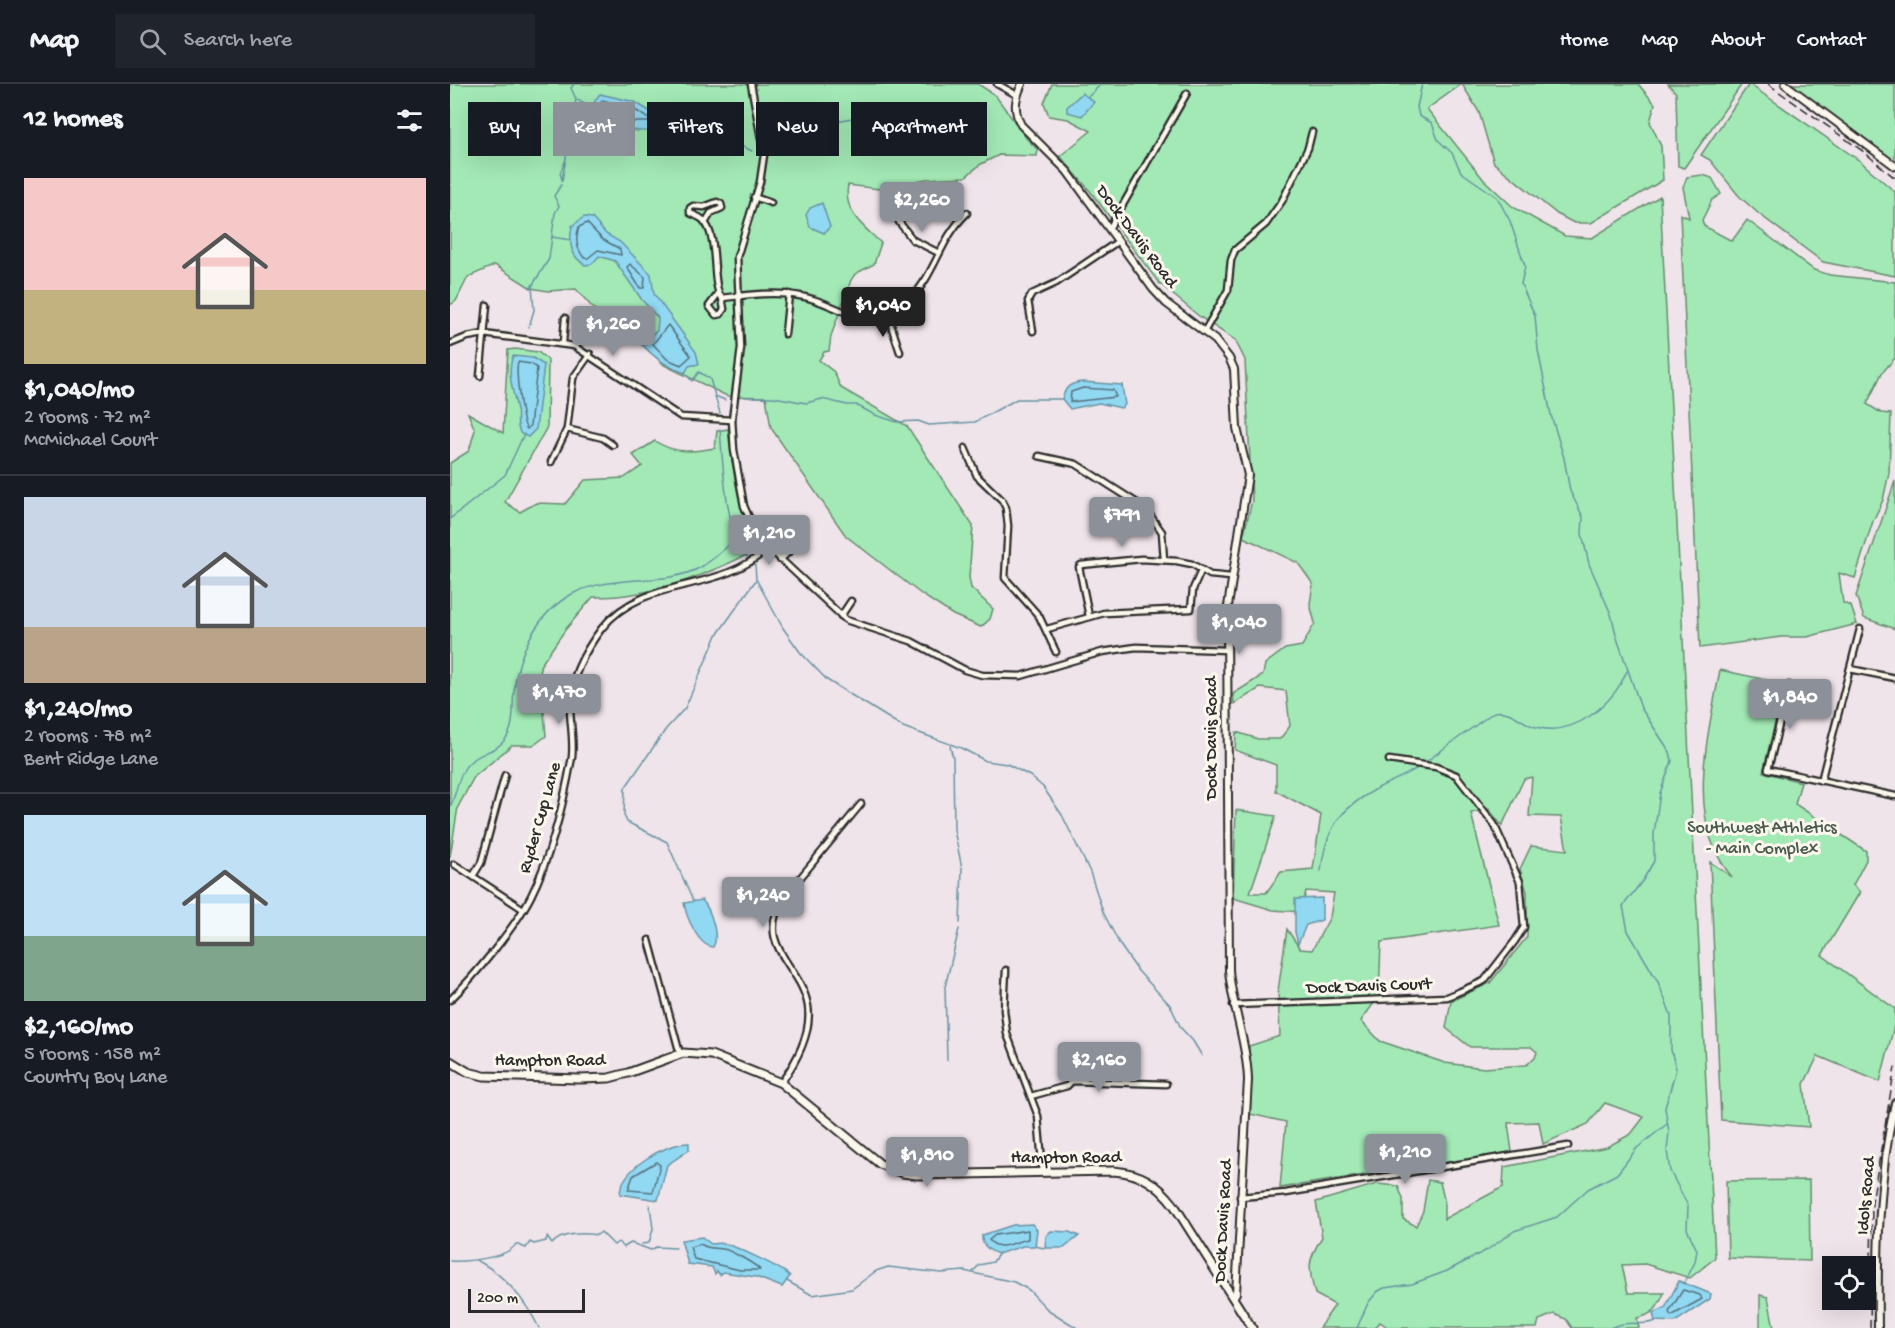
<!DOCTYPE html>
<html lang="en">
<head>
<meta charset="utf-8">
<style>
	body { margin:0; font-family:"Gochi Hand",sans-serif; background:#20242c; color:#f1f3f6; height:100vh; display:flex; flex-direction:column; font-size:22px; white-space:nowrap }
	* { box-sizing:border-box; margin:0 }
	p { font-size:20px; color:#9ea1a6 }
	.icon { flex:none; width:33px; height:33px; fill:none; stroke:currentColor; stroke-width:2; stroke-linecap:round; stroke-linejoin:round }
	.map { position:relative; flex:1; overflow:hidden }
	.drawer { display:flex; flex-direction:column; background:#171b24; width:450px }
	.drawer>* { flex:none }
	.guide { position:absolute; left:18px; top:18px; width:570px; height:54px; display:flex; gap:12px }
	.buttons { position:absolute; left:1372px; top:1172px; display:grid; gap:12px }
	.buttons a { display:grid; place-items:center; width:54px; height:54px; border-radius:0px; background:#171b24; box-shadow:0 6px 24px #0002; font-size:30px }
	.scale { position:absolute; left:18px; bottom:15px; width:117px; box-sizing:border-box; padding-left:6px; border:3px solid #2b2b2b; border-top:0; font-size:16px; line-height:21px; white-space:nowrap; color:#2b2b2b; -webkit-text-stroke:4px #fbf7ec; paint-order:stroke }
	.price { position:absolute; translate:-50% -51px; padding:0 14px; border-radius:6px; background:#8c9099; color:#fff; font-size:20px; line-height:39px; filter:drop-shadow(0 2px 3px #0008) }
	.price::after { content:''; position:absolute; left:50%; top:36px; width:18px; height:14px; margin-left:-9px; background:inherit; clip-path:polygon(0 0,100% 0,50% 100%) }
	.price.on { background:#222; color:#fff }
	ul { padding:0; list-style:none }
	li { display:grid; align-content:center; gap:12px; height:318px; padding:0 24px }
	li+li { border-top:2px solid #363941 }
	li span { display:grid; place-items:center; height:186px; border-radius:0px; color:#555 }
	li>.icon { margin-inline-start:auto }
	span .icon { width:108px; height:108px; fill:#fffc; stroke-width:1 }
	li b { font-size:26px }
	h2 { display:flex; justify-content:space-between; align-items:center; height:72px; padding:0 24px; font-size:26px }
	.pill { padding:0 21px; border-radius:0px; background:#171b24; box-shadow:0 6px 24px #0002; font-size:21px; line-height:54px }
	.pill.on { background:#8c9099; color:#fff }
	header { display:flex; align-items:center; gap:36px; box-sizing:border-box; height:84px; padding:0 30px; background:#171b24; border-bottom:2px solid #363941 }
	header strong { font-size:28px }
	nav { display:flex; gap:33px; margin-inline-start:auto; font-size:21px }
	.search { width:420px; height:54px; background:#20242c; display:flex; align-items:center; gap:15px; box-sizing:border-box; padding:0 21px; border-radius:0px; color:#9ea1a6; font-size:22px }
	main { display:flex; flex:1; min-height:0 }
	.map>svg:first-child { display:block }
	.green { fill:#a3e9b6; stroke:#678a70; stroke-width:1.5; fill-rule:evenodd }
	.water { fill:#91d8f3; stroke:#6893a3; stroke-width:1.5 }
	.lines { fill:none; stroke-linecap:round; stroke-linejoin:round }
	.shore { stroke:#54707b; stroke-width:1.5 }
	.stream { stroke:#6893a3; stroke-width:1.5 }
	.minor-casing { stroke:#2b2b2b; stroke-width:9 }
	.tertiary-casing { stroke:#2b2b2b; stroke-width:10 }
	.secondary-casing { stroke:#2b2b2b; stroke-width:11 }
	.minor { stroke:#fbf7ec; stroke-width:4.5 }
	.tertiary { stroke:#fbf7ec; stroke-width:6 }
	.secondary { stroke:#fbf7ec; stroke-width:7 }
	.rail { stroke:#2b2b2b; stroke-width:1.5; stroke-dasharray:9 4.5; stroke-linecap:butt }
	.labels { text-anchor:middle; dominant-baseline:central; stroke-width:6; stroke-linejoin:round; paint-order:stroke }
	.street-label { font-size:18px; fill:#2b2b2b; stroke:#fbf7ec }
	.park-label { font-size:18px; fill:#495a4e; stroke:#fbf7ec }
</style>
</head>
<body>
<header>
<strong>Map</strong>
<div class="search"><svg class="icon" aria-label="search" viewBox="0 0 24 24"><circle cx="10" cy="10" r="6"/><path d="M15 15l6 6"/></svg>Search here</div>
<nav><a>Home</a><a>Map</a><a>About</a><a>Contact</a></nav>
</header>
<main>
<section class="drawer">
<h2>12 homes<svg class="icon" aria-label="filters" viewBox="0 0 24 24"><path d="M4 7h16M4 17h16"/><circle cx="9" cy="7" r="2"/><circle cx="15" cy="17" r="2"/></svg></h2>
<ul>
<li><span style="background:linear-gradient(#f6c9c9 60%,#c2b280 0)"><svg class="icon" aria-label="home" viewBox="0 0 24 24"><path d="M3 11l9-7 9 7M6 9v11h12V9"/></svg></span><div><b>$1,040/mo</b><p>2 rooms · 72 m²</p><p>McMichael Court</p></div></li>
<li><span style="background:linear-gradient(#c9d6e8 70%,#b9a48a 0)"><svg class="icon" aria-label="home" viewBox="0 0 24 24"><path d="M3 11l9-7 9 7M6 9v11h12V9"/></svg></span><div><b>$1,240/mo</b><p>2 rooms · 78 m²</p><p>Bent Ridge Lane</p></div></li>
<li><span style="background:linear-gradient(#bfe0f5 65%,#7fa58c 0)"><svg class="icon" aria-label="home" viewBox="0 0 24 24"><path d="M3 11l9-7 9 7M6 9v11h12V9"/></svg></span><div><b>$2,160/mo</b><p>5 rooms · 158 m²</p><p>Country Boy Lane</p></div></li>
</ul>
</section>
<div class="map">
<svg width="1445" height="1244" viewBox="0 0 1445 1244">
	<rect width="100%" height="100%" fill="#efe4ea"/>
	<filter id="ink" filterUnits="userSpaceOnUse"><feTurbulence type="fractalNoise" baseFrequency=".0167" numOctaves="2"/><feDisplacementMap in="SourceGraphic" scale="12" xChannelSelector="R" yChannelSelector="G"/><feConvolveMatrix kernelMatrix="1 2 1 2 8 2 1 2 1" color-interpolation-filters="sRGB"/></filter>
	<g filter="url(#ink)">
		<g class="green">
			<path d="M0 0H528L545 11 577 55 588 66 587 72 549 71 531 80 515 93 476 95 429 105 398 101C393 128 413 142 431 159L424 180 405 190 401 196 381 252 379 267 374 268 369 276 384 288 391 304 457 342 523 442 519 493 521 504 543 525 540 535 531 543 503 531 471 510 396 452 321 344 316 313 277 312 214 281 198 265 166 243 142 223 126 205 98 207 81 204 45 181 18 193 6 217 0 221Z"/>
			<path d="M602 0H1188L1205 20 1200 38 1211 62 1213 96 1141 139H1124L1107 130 1044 79 1029 28 1012 0 977 25 1034 96 1063 123 1115 152 1142 154 1210 112 1265 1174 1240 1194 1195 1180 1172 1181 1178 1209H1214C1208 1224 1203 1231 1187 1234L1189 1244H1122L1116 1235 1104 1230 1089 1236 1087 1244H939L930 1238 925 1244H869L885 1221 865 1210C858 1183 857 1177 872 1153L866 1118 927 1100 948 1102 953 1115V1135L966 1142 973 1127 978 1096 990 1098 994 1115V1135L1053 1103 1054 1083 1157 1063 1181 1050 1194 1033 1155 1019 1138 1040 1093 1060 1089 1038 1058 1039 1062 1068 830 1104 836 1038 800 1030 799 962 830 952 828 907 837 845 850 865 862 866 880 833 884 809 856 807 851 828 823 826 783 814 786 726 826 732 800 809H816L831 788 863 785 871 731 826 707V681L785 666 786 648 808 655H830L840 642 836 607 810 604 784 620 783 610 813 591 815 580 835 565 852 562 865 539 860 520 863 500 848 479 793 453 802 417 795 276 785 256 750 233 709 199 640 107 610 72 641 47 618 35 599 32 594 19ZM1082 693 1079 732 1111 733 1117 766 1081 762 1070 785 1077 808V853L1040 899 1001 917 996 944 1020 963H1081L1087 968 1085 974 1076 981 1034 984 995 979 930 957 911 937 929 912 931 858 1049 841 1021 729 1039 725 1052 742 1074 695Z"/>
			<path d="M1218 0H1292L1234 84 1228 82 1226 9Z"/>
			<path d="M1299 0 1410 77 1445 108V192L1373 178 1309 130 1289 112 1260 76 1251 71Z"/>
			<path d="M1338 0H1445V79Z"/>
			<path d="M1253 91 1262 94 1271 110 1262 116 1252 136 1254 142 1282 157 1297 136 1364 186 1380 191 1445 198V274L1432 289 1417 320 1431 329 1441 330 1439 389 1433 416 1423 437 1405 494 1389 489 1393 519 1401 522 1407 540 1357 553H1331L1250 564 1230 130 1239 134 1233 103 1237 93Z"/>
			<path d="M65 265 88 268 98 276 97 343 55 418 70 428 86 419 115 420 135 396 174 394 192 382 183 371 205 357C224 370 244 368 265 364L267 347 278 345C283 387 288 428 307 466 256 491 201 514 143 513L115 546 90 582 96 652 84 661H62L24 693 8 723 0 773V379L19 367 25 346 18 329 53 349 58 266Z"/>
			<path d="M1445 397V545L1414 534 1406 512Z"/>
			<path d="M1270 586 1322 597 1321 606 1332 609 1313 688 1351 698 1345 720 1416 767V776L1403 801 1410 808 1372 871 1445 925V938L1430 998 1368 972 1354 1000 1359 1043 1271 1036 1260 778 1282 793C1234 737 1258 652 1270 586Z"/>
			<path d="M1359 1096 1360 1177 1278 1174 1276 1097Z"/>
			<path d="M1310 1211 1318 1213 1324 1244H1310Z"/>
		</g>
		<g class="water">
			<path d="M632 9 644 18 632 32 617 28V23Z"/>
			<path d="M150 10 185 18 204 30 238 42C229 42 222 45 217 46 197 50 118 46 150 10Z"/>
			<path d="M442 28C459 33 512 45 519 60L516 63C490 64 459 73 437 54L438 39Z"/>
			<path d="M372 119 380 143 374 149 360 143 356 131 360 124Z"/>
			<path d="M134 133 142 134 156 150 170 158 201 190 204 210 246 268 249 280 239 282 235 289C217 283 202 272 190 258L207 247 208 234 192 216 165 177 149 172 142 180 135 181C120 172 119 159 122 142Z"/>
			<path d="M63 272 83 274 94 281 86 345 78 353 71 350C65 341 69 335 67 326 64 309 56 290 63 272Z"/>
			<path d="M633 298 672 301 675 321 671 324 649 319 620 325 612 315C615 303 620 299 633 298Z"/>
			<path d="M872 814V836L856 841 848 860 845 848V815Z"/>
			<path d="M252 816C260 824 270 853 263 863 248 862 236 832 234 819Z"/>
			<path d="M239 1059V1066L217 1081 208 1116 170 1110C171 1084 216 1059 239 1059Z"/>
			<path d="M582 1140 587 1146 585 1162H573L548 1170C540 1167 531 1161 532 1151L563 1141Z"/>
			<path d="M601 1147 619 1148 629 1152 614 1164H595L596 1152Z"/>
			<path d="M252 1153 261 1160C266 1160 271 1158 275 1160 285 1162 334 1185 340 1192L332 1203 306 1193 273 1188 270 1191 267 1187 265 1190 262 1183 238 1180 231 1156Z"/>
			<path d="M1229 1197 1261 1210 1260 1215 1225 1238 1205 1237 1203 1229 1215 1224Z"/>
		</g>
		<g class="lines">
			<g class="shore">
				<path d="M152 16 182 24 199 35 200 38H170L154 34 149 26Z"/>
				<path d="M448 36 495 51 497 55C479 63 459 61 443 51L444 38Z"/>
				<path d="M137 139 152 155 170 165 171 171 148 166 138 174H134C126 163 125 156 129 143Z"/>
				<path d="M180 180 195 193 194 204H190L177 183Z"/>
				<path d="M218 241 241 272 231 281 217 275 203 260Z"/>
				<path d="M68 278 81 280 87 284 80 342 77 345C72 341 65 288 68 278Z"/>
				<path d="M633 304 663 306 666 313 620 318 621 308Z"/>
				<path d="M206 1078 210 1081 203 1108 178 1106 183 1092Z"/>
				<path d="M578 1146V1155C564 1157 550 1169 539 1156L545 1151Z"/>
				<path d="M250 1160C259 1165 263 1164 273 1165 280 1166 307 1181 310 1186H290L244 1175 240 1163Z"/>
				<path d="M1233 1206 1250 1211 1252 1215 1221 1232 1219 1228Z"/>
			</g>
			<g class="stream">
				<path d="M124 0 121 4 126 15 143 25"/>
				<path d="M972 0 967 23 969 32 982 39 988 56 1002 69 1011 88 1047 113 1060 137 1075 182 1071 200 1085 232 1088 266 1101 331 1114 374 1120 407 1133 433 1132 450 1139 480 1161 530 1167 554 1191 624 1220 668 1222 677 1210 709 1204 750V777L1193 796 1173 822 1178 847 1208 898 1221 931V966L1226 985 1215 1024 1219 1048 1217 1067 1220 1087 1238 1122 1237 1145 1247 1166 1245 1178 1234 1200"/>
				<path d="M638 13 651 0"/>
				<path d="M230 42 253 43 302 67"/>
				<path d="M519 60H530"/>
				<path d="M320 68C341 68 371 41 396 35 411 32 423 38 437 39"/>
				<path d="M112 95 110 89 115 78"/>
				<path d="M112 97 126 15"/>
				<path d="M102 153 121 156"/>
				<path d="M79 243 84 226 82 202 99 175 105 129 109 122 104 112 111 101"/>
				<path d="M234 288 242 297 249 288 260 295 270 329"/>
				<path d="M265 312 275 316"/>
				<path d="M295 313H324L356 319 372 315 397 321H406L425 331 447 338 468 337 479 341 525 338 567 315H611"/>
				<path d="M270 345C273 380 275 449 298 474"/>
				<path d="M0 435 55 391 74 350"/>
				<path d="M305 481 306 495 333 544 350 568 377 596 453 643 511 664 536 677 557 680 580 692 593 703 612 731 640 788 653 828 670 861 688 887 720 921 731 944 743 957 752 972"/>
				<path d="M500 662 503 674 504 746 512 784 510 839"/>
				<path d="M974 679 1044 628C1063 625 1070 639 1086 643 1124 654 1163 620 1177 587"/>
				<path d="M0 723C7 710 8 688 20 678 34 666 50 668 59 649 65 637 62 621 64 608 67 570 87 529 122 510 161 489 216 503 251 483 264 475 275 465 286 454"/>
				<path d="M871 787C876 743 890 725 928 704 942 696 957 692 970 682"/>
				<path d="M243 817 217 758 177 738 174 731 175 704 216 645 235 624 267 551 306 496"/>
				<path d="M497 976 495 903 509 845"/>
				<path d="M192 1160 199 1159 203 1145 200 1121"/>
				<path d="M585 1162 594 1164"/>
				<path d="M26 1176C53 1189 76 1217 89 1244"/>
				<path d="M0 1177C16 1178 58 1174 66 1160L76 1164 80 1158 84 1160 96 1157 97 1153 102 1160C112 1148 134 1149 147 1151L151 1148 164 1161 168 1158 174 1163 181 1159 201 1166 206 1163 226 1164"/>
				<path d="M523 1188 529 1181 543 1178 549 1169"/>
				<path d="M337 1197 362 1211 402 1205 426 1187 438 1183 491 1189 514 1187 564 1198 579 1206 597 1225 627 1244"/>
				<path d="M907 1244 918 1219 927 1208 934 1204 962 1200 997 1187 1037 1166 1064 1147 1107 1133 1138 1105 1167 1090 1187 1064 1217 1040"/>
				<path d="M1160 1244C1179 1235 1193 1243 1206 1237"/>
			</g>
			<defs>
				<g id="minor">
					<path d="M301 0 314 71 310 98 287 173 291 264 282 336 284 366 294 422 308 454 396 536 461 557 515 586 532 591 571 592 652 568 686 563 777 566"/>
					<path d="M547 0 567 11"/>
					<path d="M304 113 321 119"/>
					<path d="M449 138 463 156 489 169"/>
					<path d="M255 139 261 129 272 124 271 120 267 118 254 123 243 122 240 124V129C244 131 250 133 253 136 270 153 260 201 272 214 296 211 326 207 350 212 389 218 422 257 460 216 486 189 489 156 517 129"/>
					<path d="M659 145 737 9"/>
					<path d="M268 210 259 222 266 231 271 230 274 225 272 214"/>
					<path d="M438 232 450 268"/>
					<path d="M583 247 578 217 582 210 606 199 667 158"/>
					<path d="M754 248 778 206 781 176 785 166 816 140 832 117 858 64 862 48"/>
					<path d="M335 250 339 210"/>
					<path d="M113 259 115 234"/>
					<path d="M0 260 17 253 34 250 124 262 231 333 282 336"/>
					<path d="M30 292 37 221"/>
					<path d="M117 345 153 354 163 361"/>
					<path d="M515 364 527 392 552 416 556 424 558 442 555 494 589 532 606 568"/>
					<path d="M589 372 626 380 695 424 712 448 714 476"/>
					<path d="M101 378 117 345 123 294 140 270"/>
					<path d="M330 476 344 463"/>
					<path d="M391 532 401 517"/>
					<path d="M639 532 629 483 631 481 691 475 727 477 742 480 760 491 781 493"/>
					<path d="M597 545 654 529 741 525 743 505 751 487"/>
					<path d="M1400 585 1445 594"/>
					<path d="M1339 601 1318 685 1445 712"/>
					<path d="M1371 697 1410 545"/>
					<path d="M4 780 73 825"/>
					<path d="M23 792 31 779 55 691"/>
					<path d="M199 856 230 970"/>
					<path d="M556 886 554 926 557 950 588 1032 593 1089"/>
					<path d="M0 916C24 893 66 842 81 812 101 772 114 717 122 673 124 656 120 639 120 623 119 595 136 565 152 544 196 490 266 512 317 465"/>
					<path d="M783 921 997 913 1034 897 1065 857 1074 843 1070 798 1044 740 1006 691 986 683 939 676"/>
					<path d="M331 999C346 978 362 948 358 922 351 881 305 863 332 816L411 720"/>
					<path d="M581 1012 617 1002 622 997 716 1000"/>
					<path d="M790 1113 836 1109 1118 1062"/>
				</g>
				<g id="tertiary">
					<path d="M572 0C565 15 563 26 571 41L617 87 703 205 716 219 765 256 779 274 784 285 787 344 798 391 777 529 779 886C782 924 797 958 798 996L786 1209 783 1214"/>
					<path d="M1335 0 1445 82"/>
					<path d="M1428 1244C1427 1169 1428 1093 1445 1019"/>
				</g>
				<path id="secondary" d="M0 977 18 988 34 992 129 995 159 994 178 989 233 969 261 971 331 999 430 1080 452 1089 467 1091 663 1087C691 1089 707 1099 724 1121L802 1244"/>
			</defs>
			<use href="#minor" class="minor-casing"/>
			<use href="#tertiary" class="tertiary-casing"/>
			<use href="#secondary" class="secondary-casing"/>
			<use href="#minor" class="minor"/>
			<use href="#tertiary" class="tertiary"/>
			<use href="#secondary" class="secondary"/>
			<g class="rail">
				<path d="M1318 0 1414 68 1445 94"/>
				<path d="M1420 1244 1422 1118 1445 983"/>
			</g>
		</g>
	</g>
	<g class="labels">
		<g class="street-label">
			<text transform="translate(686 153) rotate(53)">Dock Davis Road</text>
			<text transform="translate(762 654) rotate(-90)">Dock Davis Road</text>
			<text transform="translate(91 734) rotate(-74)">Ryder Cup Lane</text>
			<text transform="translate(919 903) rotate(-2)">Dock Davis Court</text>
			<text x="100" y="977">Hampton Road</text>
			<text x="616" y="1074">Hampton Road</text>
			<text transform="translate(1417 1112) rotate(-85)">Idols Road</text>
			<text transform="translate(774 1137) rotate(-87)">Dock Davis Road</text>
		</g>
		<g class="park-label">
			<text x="1312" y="744">Southwest Athletics<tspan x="1312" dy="21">- Main Complex</tspan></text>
		</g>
	</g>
</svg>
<div class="buttons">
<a><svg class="icon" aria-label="locate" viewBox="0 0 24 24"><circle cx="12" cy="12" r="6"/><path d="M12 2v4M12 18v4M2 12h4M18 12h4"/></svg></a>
</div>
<div class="scale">200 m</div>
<b class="price" style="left:472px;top:149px">$2,260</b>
<b class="price on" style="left:433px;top:254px">$1,040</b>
<b class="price" style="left:163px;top:273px">$1,260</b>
<b class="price" style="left:672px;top:464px">$791</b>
<b class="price" style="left:319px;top:482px">$1,210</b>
<b class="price" style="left:789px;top:571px">$1,040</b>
<b class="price" style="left:109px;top:641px">$1,470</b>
<b class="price" style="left:1340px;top:646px">$1,840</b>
<b class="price" style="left:313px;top:844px">$1,240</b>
<b class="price" style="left:649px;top:1009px">$2,160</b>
<b class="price" style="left:955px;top:1101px">$1,210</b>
<b class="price" style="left:477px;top:1104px">$1,810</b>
<div class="guide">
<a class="pill">Buy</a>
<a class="pill on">Rent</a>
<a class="pill">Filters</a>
<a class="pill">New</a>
<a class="pill">Apartment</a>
</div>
</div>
</main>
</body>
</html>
